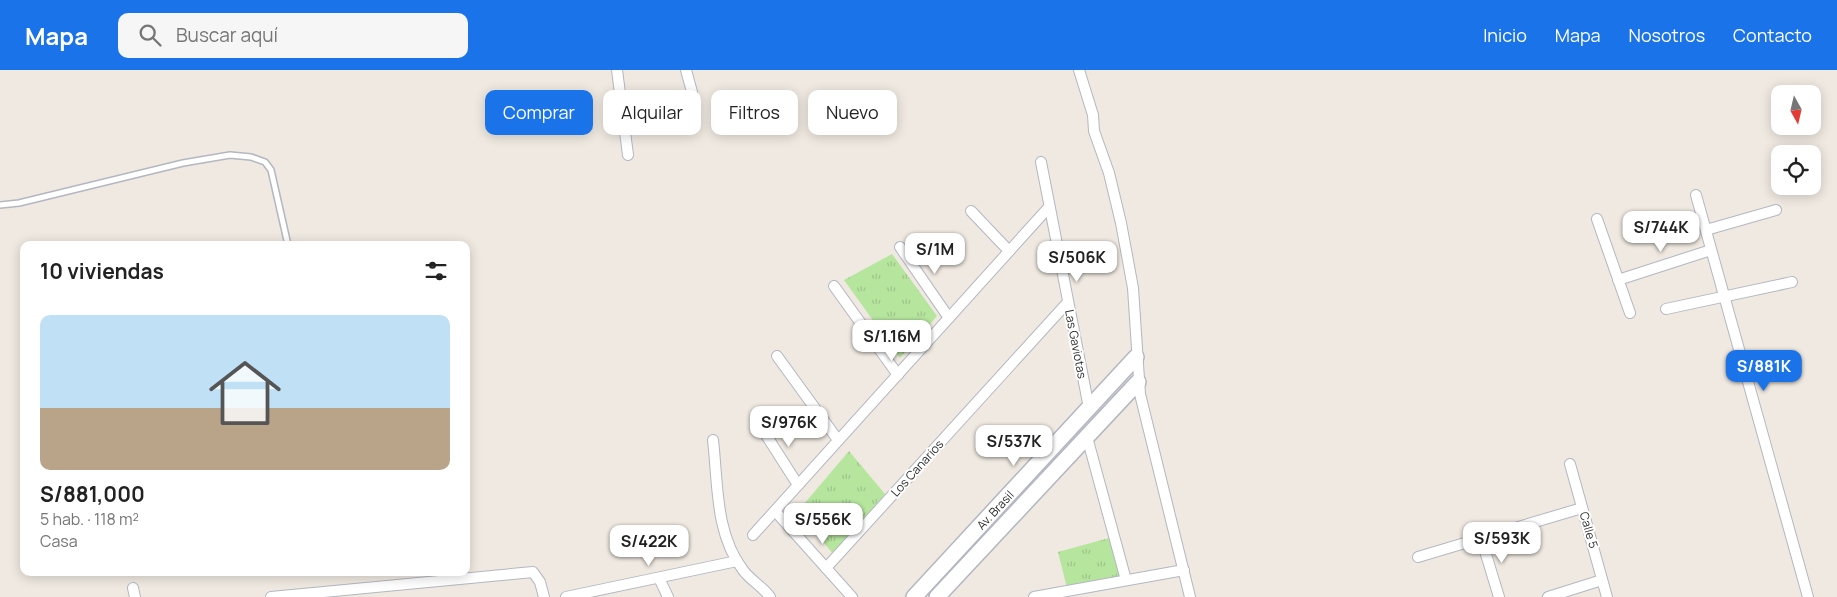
<!DOCTYPE html>
<html lang="es">
<head>
<meta charset="utf-8">
<style>
	body { margin:0; font-family:Manrope,sans-serif; background:#f6f6f6; color:#222; height:100vh; display:flex; flex-direction:column; font-size:19px; white-space:nowrap }
	* { box-sizing:border-box; margin:0 }
	p { font-size:16px; color:#767676 }
	.icon { flex:none; width:28px; height:28px; fill:none; stroke:currentColor; stroke-width:2; stroke-linecap:round; stroke-linejoin:round }
	.map { position:relative; flex:1; overflow:hidden }
	.details { position:absolute; left:20px; top:171px; width:450px; height:335px; display:flex; flex-direction:column; background:#fff; border-radius:10px; box-shadow:0 2px 12px #0003 }
	.details>* { flex:none }
	.hud { position:absolute; left:485px; top:20px; width:475px; height:45px; display:flex; gap:10px }
	.needle { width:32px; rotate:172deg }
	.controls { position:absolute; left:1771px; top:15px; display:grid; gap:10px }
	.controls a { display:grid; place-items:center; width:50px; height:50px; border-radius:10px; background:#fff; box-shadow:0 2px 12px #0003; font-size:25px }
	.price { position:absolute; translate:-50% -42px; padding:0 11px; border-radius:10px; background:#fff; color:#222; font-size:16px; line-height:32px; filter:drop-shadow(0 1px 2px #0008) }
	.price::after { content:''; position:absolute; left:50%; top:30px; width:15px; height:11px; margin-left:-8px; background:inherit; clip-path:polygon(0 0,100% 0,50% 100%) }
	.price.active { background:#1a73e8; color:#fff }
	ul { padding:0; list-style:none }
	li { display:grid; align-content:center; gap:10px; height:265px; padding:0 20px }
	li span { display:grid; place-items:center; height:155px; border-radius:10px; color:#555 }
	li>.icon { margin-inline-start:auto }
	span .icon { width:90px; height:90px; fill:#fffc; stroke-width:1 }
	li b { font-size:21px }
	h2 { display:flex; justify-content:space-between; align-items:center; height:60px; padding:0 20px; font-size:21px }
	.pill { padding:0 18px; border-radius:10px; background:#fff; box-shadow:0 2px 12px #0003; font-size:18px; line-height:45px }
	.pill.active { background:#1a73e8; color:#fff }
	header { display:flex; align-items:center; gap:30px; box-sizing:border-box; height:70px; padding:0 25px; background:#1a73e8; color:#fff }
	header strong { font-size:24px }
	nav { display:flex; gap:28px; margin-inline-start:auto; font-size:18px }
	.search { width:350px; height:45px; background:#f6f6f6; display:flex; align-items:center; gap:12px; box-sizing:border-box; padding:0 18px; border-radius:10px; color:#767676; font-size:19px }
	.map>svg:first-child { display:block }
	.park { fill:url(#park-tufts) }
	.lines { fill:none; stroke-linecap:round; stroke-linejoin:round }
	.lane-casing { stroke:#b4b7c1; stroke-width:8 }
	.street-casing { stroke:#b4b7c1; stroke-width:12 }
	.secondary-casing { stroke:#b4b7c1; stroke-width:18 }
	.lane { stroke:#fff; stroke-width:5 }
	.street { stroke:#fff; stroke-width:10 }
	.secondary { stroke:#fff; stroke-width:15 }
	.labels { text-anchor:middle; dominant-baseline:central; stroke-width:4; stroke-linejoin:round; paint-order:stroke }
	.street-label { font-size:12px; fill:#2e2e2e; stroke:#fff }
</style>
</head>
<body>
<header>
<strong>Mapa</strong>
<div class="search"><svg class="icon" aria-label="search" viewBox="0 0 24 24"><circle cx="10" cy="10" r="6"/><path d="M15 15l6 6"/></svg>Buscar aquí</div>
<nav><a>Inicio</a><a>Mapa</a><a>Nosotros</a><a>Contacto</a></nav>
</header>
<div class="map">
<svg width="1837" height="527" viewBox="0 0 1837 527">
	<defs>
		<pattern id="park-tufts" width="24" height="20" patternUnits="userSpaceOnUse" patternTransform="scale(1.25)"><rect width="24" height="20" fill="#b6e59e"/><path d="M3 7l-1-3M5 7V3M7 7l1-3M15 17l-1-3M17 17v-4M19 17l1-3" fill="none" stroke="#9dc588"/></pattern>
	</defs>
	<rect width="100%" height="100%" fill="#efe9e1"/>
	<g class="park">
		<path d="M892 184 937 246 900 288 844 210Z"/>
		<path d="M849 381 885 424 833 484 798 441Z"/>
		<path d="M1109 468 1122 507 1067 518 1058 482Z"/>
	</g>
	<g class="lines">
		<defs>
			<path id="lane" d="M0 135 19 133 183 93 230 85 251 87 265 92 271 100 288 175"/>
			<g id="street">
				<path d="M617 0 628 85"/>
				<path d="M686 0 692 22"/>
				<path d="M1079 0 1093 45 1094 61 1109 103 1121 153 1133 218 1140 324 1190 527"/>
				<path d="M1041 92 1089 338"/>
				<path d="M1696 125 1808 527"/>
				<path d="M971 141 1009 181"/>
				<path d="M1597 149 1630 243"/>
				<path d="M1706 160 1776 140"/>
				<path d="M900 177 949 248"/>
				<path d="M1618 210 1711 180"/>
				<path d="M834 216 898 305"/>
				<path d="M1666 239 1792 212"/>
				<path d="M777 286 838 370"/>
				<path d="M759 354 798 415"/>
				<path d="M1087 367 1126 510"/>
				<path d="M713 370C718 413 715 464 743 500 750 510 762 516 770 527"/>
				<path d="M1570 394 1607 527"/>
				<path d="M775 441 852 527"/>
				<path d="M753 465 1049 137"/>
				<path d="M1481 468 1499 527"/>
				<path d="M1418 487 1582 438"/>
				<path d="M826 498 1068 232"/>
				<path d="M659 508 668 527"/>
				<path d="M133 518 135 527"/>
				<path d="M271 527 533 502 540 512 544 527"/>
				<path d="M566 527 737 491"/>
				<path d="M1034 527 1184 500"/>
				<path d="M1548 527 1602 510"/>
			</g>
			<g id="secondary">
				<path id="s1" d="M914 527 1136 287"/>
				<path d="M937 527 1138 312"/>
			</g>
		</defs>
		<use href="#lane" class="lane-casing"/>
		<use href="#street" class="street-casing"/>
		<use href="#secondary" class="secondary-casing"/>
		<use href="#lane" class="lane"/>
		<use href="#street" class="street"/>
		<use href="#secondary" class="secondary"/>
	</g>
	<g class="labels">
		<g class="street-label">
			<text transform="translate(1076 274) rotate(79)">Las Gaviotas</text>
			<text transform="translate(917 398) rotate(-48)">Los Canarios</text>
			<text stroke="none"><textPath href="#s1" startOffset="119">Av. Brasil</textPath></text>
			<text transform="translate(1589 460) rotate(74)">Calle 5</text>
		</g>
	</g>
</svg>
<div class="controls">
<a><svg class="needle" viewBox="-14 -14 28 28"><path d="M0-13l5 13h-10z" fill="#e53935"/><path d="M0 13l5-13h-10z" fill="#767676"/></svg></a>
<a><svg class="icon" aria-label="locate" viewBox="0 0 24 24"><circle cx="12" cy="12" r="6"/><path d="M12 2v4M12 18v4M2 12h4M18 12h4"/></svg></a>
</div>
<b class="price" style="left:1661px;top:183px">S/744K</b>
<b class="price" style="left:935px;top:205px">S/1M</b>
<b class="price" style="left:1077px;top:213px">S/506K</b>
<b class="price" style="left:892px;top:292px">S/1.16M</b>
<b class="price active" style="left:1764px;top:322px">S/881K</b>
<b class="price" style="left:789px;top:378px">S/976K</b>
<b class="price" style="left:1014px;top:397px">S/537K</b>
<b class="price" style="left:823px;top:475px">S/556K</b>
<b class="price" style="left:1502px;top:494px">S/593K</b>
<b class="price" style="left:649px;top:497px">S/422K</b>
<div class="hud">
<a class="pill active">Comprar</a>
<a class="pill">Alquilar</a>
<a class="pill">Filtros</a>
<a class="pill">Nuevo</a>
</div>
<section class="details">
<h2>10 viviendas<svg class="icon" aria-label="filters" viewBox="0 0 24 24"><path d="M4 7h16M4 17h16"/><circle cx="9" cy="7" r="2"/><circle cx="15" cy="17" r="2"/></svg></h2>
<ul>
<li><span style="background:linear-gradient(#bfe0f5 60%,#b9a48a 0)"><svg class="icon" aria-label="home" viewBox="0 0 24 24"><path d="M3 11l9-7 9 7M6 9v11h12V9"/></svg></span><div><b>S/881,000</b><p>5 hab. · 118 m²</p><p>Casa</p></div></li>
</ul>
</section>
</div>
</body>
</html>
